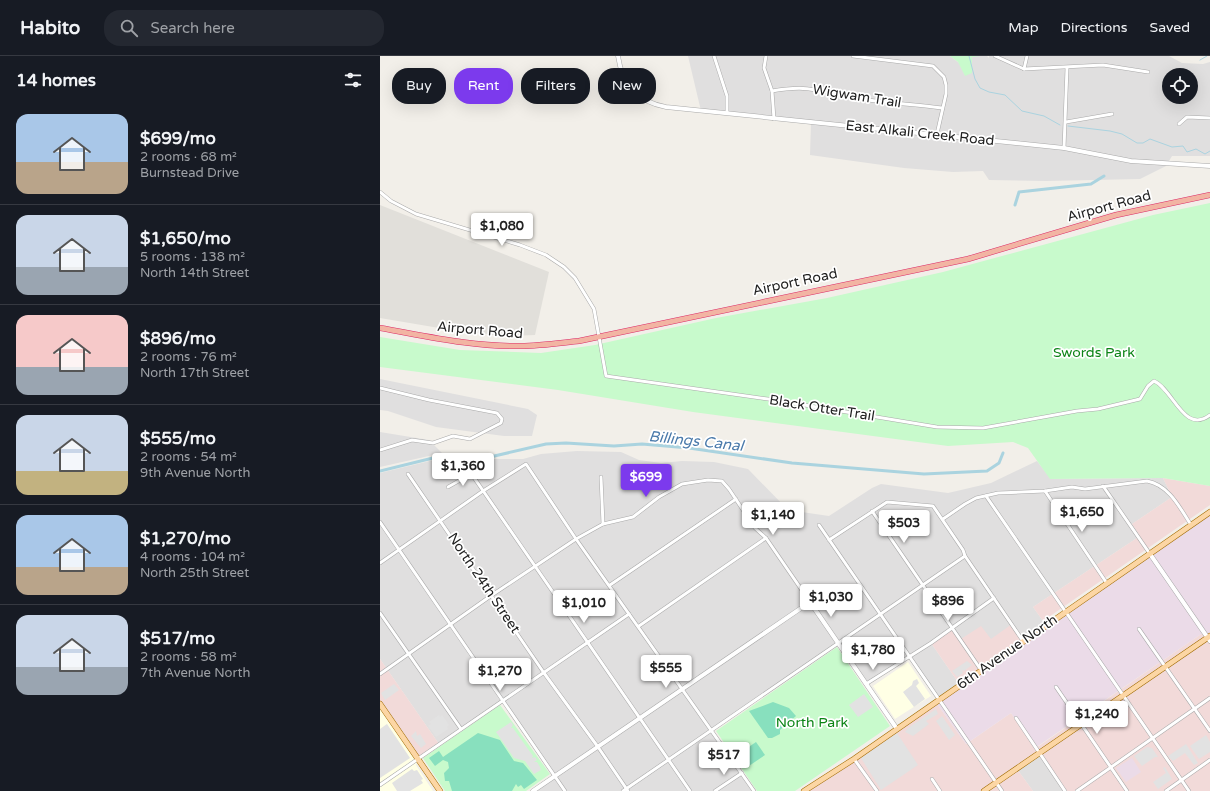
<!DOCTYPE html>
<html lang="en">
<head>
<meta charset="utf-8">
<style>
	body { margin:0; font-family:"Varela Round",sans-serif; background:#242831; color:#f1f3f6; height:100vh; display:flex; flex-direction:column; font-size:15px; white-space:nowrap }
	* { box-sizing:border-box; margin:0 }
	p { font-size:13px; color:#9ea1a6 }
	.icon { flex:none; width:22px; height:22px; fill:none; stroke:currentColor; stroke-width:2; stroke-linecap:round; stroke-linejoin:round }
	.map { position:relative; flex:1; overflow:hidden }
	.details { display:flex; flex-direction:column; background:#171b24; width:380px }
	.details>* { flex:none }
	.banner { position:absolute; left:12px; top:12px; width:380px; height:36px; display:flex; gap:8px }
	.buttons { position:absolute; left:782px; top:12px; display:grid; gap:8px }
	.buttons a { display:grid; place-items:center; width:36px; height:36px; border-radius:50%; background:#171b24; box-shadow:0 4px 16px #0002; font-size:20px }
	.price { position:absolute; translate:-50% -34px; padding:0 9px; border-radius:4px; background:#fff; color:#222; font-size:13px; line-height:26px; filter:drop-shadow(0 1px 2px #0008) }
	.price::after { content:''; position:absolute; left:50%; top:24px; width:12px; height:9px; margin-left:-6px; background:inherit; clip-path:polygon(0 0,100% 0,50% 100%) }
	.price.on { background:#7c3aed; color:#fff }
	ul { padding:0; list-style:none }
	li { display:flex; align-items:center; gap:12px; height:100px; padding:0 16px }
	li+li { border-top:1px solid #363941 }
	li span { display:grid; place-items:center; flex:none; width:112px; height:80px; border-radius:12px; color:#555 }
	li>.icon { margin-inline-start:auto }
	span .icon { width:48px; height:48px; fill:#fffc; stroke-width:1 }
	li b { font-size:17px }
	h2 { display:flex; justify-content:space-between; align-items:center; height:48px; padding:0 16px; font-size:17px }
	.chip { padding:0 14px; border-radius:16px; background:#171b24; box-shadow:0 4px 16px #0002; font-size:14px; line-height:36px }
	.chip.on { background:#7c3aed; color:#fff }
	header { display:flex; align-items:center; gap:24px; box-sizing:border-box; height:56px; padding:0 20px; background:#171b24; border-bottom:1px solid #363941 }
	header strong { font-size:19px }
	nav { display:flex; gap:22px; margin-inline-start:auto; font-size:14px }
	.search { width:280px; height:36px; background:#242831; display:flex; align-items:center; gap:10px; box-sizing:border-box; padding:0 14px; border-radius:16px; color:#9ea1a6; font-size:15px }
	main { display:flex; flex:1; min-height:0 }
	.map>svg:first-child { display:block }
	.residential { fill:#e0dfdf; fill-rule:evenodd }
	.commercial { fill:#f2dad9 }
	.industrial { fill:#ebdbe8 }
	.education { fill:#ffffe5 }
	.airport { fill:#e1dfda }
	.park { fill:#c8facc }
	.pitch { fill:#88e0be }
	.parking { fill:#e2e2e2 }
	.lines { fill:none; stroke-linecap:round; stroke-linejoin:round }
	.stream { stroke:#aad3df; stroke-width:1 }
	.canal { stroke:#aad3df; stroke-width:3 }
	.minor-casing { stroke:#a9a9a9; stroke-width:4 }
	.tertiary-casing { stroke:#a9a9a9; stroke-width:5 }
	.primary-casing { stroke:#a06b00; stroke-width:6 }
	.trunk-casing { stroke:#dc2a67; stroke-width:6 }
	.minor { stroke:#fff; stroke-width:3 }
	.tertiary { stroke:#fff; stroke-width:4 }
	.primary { stroke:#fcd6a4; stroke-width:5 }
	.trunk { stroke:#f2b4a3; stroke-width:5 }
	.labels { text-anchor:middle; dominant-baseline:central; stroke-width:3.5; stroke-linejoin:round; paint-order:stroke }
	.street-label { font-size:14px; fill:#222; stroke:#fff }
	.park-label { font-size:14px; fill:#0c8416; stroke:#fff }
	.water-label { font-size:15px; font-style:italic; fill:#4a7aab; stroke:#fff }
</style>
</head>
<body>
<header>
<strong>Habito</strong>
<div class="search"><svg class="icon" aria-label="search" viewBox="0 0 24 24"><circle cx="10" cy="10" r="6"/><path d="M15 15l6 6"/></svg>Search here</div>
<nav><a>Map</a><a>Directions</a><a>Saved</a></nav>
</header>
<main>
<section class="details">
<h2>14 homes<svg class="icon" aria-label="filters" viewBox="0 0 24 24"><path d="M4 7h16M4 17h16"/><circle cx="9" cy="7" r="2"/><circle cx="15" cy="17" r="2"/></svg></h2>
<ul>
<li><span style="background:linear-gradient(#a9c7e8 60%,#b9a48a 0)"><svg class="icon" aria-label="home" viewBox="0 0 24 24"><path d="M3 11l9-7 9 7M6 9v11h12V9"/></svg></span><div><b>$699/mo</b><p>2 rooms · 68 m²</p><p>Burnstead Drive</p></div></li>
<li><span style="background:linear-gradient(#c9d6e8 65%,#9aa5b1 0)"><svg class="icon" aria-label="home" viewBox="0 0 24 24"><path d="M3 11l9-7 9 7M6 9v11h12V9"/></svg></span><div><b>$1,650/mo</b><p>5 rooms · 138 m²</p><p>North 14th Street</p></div></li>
<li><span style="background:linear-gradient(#f6c9c9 65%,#9aa5b1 0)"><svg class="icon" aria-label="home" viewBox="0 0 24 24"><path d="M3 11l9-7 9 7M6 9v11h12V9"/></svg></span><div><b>$896/mo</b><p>2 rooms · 76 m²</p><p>North 17th Street</p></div></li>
<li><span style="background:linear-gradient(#c9d6e8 70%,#c2b280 0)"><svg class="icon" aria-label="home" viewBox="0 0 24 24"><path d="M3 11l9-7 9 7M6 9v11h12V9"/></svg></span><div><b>$555/mo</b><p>2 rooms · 54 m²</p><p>9th Avenue North</p></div></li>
<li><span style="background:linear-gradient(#a9c7e8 65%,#b9a48a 0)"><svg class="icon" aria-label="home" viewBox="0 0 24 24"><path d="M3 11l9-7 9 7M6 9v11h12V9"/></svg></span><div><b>$1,270/mo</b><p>4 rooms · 104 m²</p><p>North 25th Street</p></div></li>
<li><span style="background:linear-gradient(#c9d6e8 65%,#9aa5b1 0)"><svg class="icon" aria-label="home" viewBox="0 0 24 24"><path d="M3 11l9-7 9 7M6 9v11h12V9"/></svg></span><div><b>$517/mo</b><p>2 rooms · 58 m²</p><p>7th Avenue North</p></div></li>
</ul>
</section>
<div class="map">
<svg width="830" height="735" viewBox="0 0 830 735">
	<rect width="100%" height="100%" fill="#f2efe9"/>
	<g class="residential">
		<path d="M308 0H570L592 17V0H607L609 2V0H789L802 7 823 8 830 6V100H792L786 110 760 123 666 125 609 124 603 115 573 116 524 112 430 99 431 67 321 55ZM789 19H811V41H789Z"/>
		<path d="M0 323 148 353 157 359 152 380H124L56 371 8 355 0 354Z"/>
		<path d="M0 376 49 384 62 397 0 411Z"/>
		<path d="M197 395 241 396 259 404 281 407 302 405 334 406 368 413 408 454 449 460 492 432 501 428 568 437 611 427 657 405 671 423 783 422 792 441 752 468 760 480 653 551 663 565 664 570 643 585 581 584 551 587 580 629 558 643 528 600 486 628 459 587 332 675 373 735H153L174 721 122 645 59 688 0 603V417L58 403H143L161 398Z"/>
		<path d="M659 698 685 735H653L637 713Z"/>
	</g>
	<g class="commercial">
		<path d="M783 422 830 430V449L663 565 653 551 760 480 752 468 792 441Z"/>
		<path d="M632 568 643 585 580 629 551 587 572 572 581 583 601 570 611 583Z"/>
		<path d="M824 576 830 584V735H684L659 698 637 713 653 735H426L557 648 586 688 631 657 656 692Z"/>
		<path d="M0 603 59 688 38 702 0 648Z"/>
	</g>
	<g class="industrial">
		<path d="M830 459V584L824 576 655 692 631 657 586 688 557 648Z"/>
		<path d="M752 702 761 716 746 726 736 712Z"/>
	</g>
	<g class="education">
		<path d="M528 606 551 640 515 663 493 630Z"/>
		<path d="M0 648 38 702 36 709 53 735H0Z"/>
	</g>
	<path class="airport" d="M0 149 169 216 155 279 125 280 77 275 0 262Z"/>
	<g class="park">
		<path d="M570 0H600L592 1V17L585 20 578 6Z"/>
		<path d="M830 147V430L783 422 670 423 648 392 633 386 568 390 313 356 178 334 0 311V281L80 294 161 297 215 289 336 262 447 242 563 216 773 159Z"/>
		<path d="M457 591 510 670 415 735H377L336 675Z"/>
		<path d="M120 649 170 718 146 735H65L43 702Z"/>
	</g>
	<g class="pitch">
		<path d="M393 646 409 652 416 660 400 674V678L392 682H388L369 655Z"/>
		<path d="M98 677 120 684 134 705 143 707 157 724 144 733 141 729 138 731 136 728 132 735H72L69 725H65L64 717 69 712 68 706 63 704 55 710 49 702 59 695 63 701Z"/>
		<path d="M376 686 385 699 366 712 357 699Z"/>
	</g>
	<g class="parking">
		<path d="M587 605 592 609 584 615 582 614 583 617 577 621 572 615Z"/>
		<path d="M537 623 539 627 536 630 545 643 534 651 523 636 532 629 533 625Z"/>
		<path d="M14 628 19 634 5 644 1 637Z"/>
		<path d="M484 638 493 651 478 661 469 649Z"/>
		<path d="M556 653 558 658 546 665 549 668 533 680 525 676 528 672Z"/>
		<path d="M59 659 60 661 62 659 69 669 67 671 68 673 56 681 48 670 51 668 49 666Z"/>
		<path d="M562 660 575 679 569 684 556 665Z"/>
		<path d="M131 666 133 669 131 672H133L153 700 152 702 155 701 157 704 154 706H157L160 711 161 714 154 718 145 705 134 702 116 676Z"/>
		<path d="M7 668 30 702 0 722V673Z"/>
		<path d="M36 675 37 680 40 678 46 688 41 692 31 680Z"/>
		<path d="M517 677 538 709 501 734 481 702Z"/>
		<path d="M826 679 830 686V696L819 703 810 690Z"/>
		<path d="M806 688 818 707 814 709 805 697 793 705 788 700Z"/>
		<path d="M767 691 772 692 778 701H775L762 710 754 700Z"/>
		<path d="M785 711 792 723 778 733 773 726 786 717 783 712Z"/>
		<path d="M32 713 34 715 37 714 43 723 41 724 43 727 30 735H17L12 727Z"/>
	</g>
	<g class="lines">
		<g class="stream">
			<path d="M589 0 595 23 600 32 609 36 625 39 642 55 664 60 680 69"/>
			<path d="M820 4 827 0"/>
			<path d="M688 70 730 75 742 78 757 87H763L770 83 792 91 803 90 807 96 816 93 825 98 830 95"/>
		</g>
		<g class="canal">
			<path d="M635 149 639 136 711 128 724 120"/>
			<path d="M0 415 57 401H110L166 388 186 387 234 390 262 388 309 392 412 407 544 418 607 415 619 407 623 397"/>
		</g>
		<defs>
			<g id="minor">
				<path d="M334 0 347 40V57"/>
				<path d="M386 0 384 12 392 35 394 63"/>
				<path d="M473 0 553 10 564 21 566 29V38L557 78"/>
				<path d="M615 0 644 13 723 9 768 16"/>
				<path d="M644 13 647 0"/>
				<path d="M392 35C426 29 438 34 470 41 500 47 532 48 562 52"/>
				<path d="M686 66 732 58"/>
				<path d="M799 68 807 61 830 62"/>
				<path d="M684 92 687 12"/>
				<path d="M0 136 11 145 36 158 140 189 166 199 184 211 195 222 214 253 226 320 388 343 557 371 603 372 697 355 718 353 760 343 768 330 774 325C793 333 804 379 830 359"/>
				<path d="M0 332 49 344 117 357 122 363 121 367 90 383 73 380 53 387 32 384 0 394"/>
				<path d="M86 410 310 735"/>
				<path d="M28 418 164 617 218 691 248 735"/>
				<path d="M221 421 223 468"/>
				<path d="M723 430 770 498"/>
				<path d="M68 431 91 418"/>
				<path d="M665 435 726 526"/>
				<path d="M606 440 809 735"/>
				<path d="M492 455 601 614"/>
				<path d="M563 463 585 448 596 442 618 437 665 435 692 431 705 433 767 425C789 429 800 452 811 469"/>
				<path d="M0 466 185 735"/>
				<path d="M439 469 622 735"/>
				<path d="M449 484 507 446 553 450 583 494 585 500 643 585"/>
				<path d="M0 507 103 435 146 408 196 483 374 735"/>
				<path d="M230 529 356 443"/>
				<path d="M0 557 81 673"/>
				<path d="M259 570 386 482"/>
				<path d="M759 573 830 675"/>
				<path d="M0 618 112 539 196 483 223 468 253 461 279 441 302 428 328 424 342 425 349 433 375 472 386 482 430 546"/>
				<path d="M486 628 551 587 614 542"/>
				<path d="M676 631 747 735"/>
				<path d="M636 662 685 735"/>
				<path d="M474 703 497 735"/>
				<path d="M552 723 560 735"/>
				<path d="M0 729 249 558"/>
				<path d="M243 735 585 500"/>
				<path d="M335 735 362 717"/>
				<path d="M697 735 830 642"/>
				<path d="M786 735 830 704"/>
			</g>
			<g id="tertiary">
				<path d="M238 0C242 28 258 46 286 51L684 92 751 105 830 110"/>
				<path d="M770 498 830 585"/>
				<path d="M153 735 430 546 517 673"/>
			</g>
			<g id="primary">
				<path d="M0 648 60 735"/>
				<path d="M424 735 474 703 830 456"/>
				<path d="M604 735 830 580"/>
			</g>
			<path id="trunk" d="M0 272C46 280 93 291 141 290 160 290 180 287 199 285L588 203 736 159 830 139"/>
		</defs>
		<use href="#minor" class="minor-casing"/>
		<use href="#tertiary" class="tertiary-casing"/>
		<use href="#primary" class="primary-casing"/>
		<use href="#trunk" class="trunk-casing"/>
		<use href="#minor" class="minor"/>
		<use href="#tertiary" class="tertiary"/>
		<use href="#primary" class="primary"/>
		<use href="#trunk" class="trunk"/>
	</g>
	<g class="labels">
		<g class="street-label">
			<text transform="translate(477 40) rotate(9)">Wigwam Trail</text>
			<text transform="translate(540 77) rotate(6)">East Alkali Creek Road</text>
			<text transform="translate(729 150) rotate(-15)">Airport Road</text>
			<text transform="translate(415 226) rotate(-12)">Airport Road</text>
			<text transform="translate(100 274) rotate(5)">Airport Road</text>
			<text transform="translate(442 352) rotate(9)">Black Otter Trail</text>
			<text transform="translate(104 527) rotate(56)">North 24th Street</text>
			<text transform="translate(627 596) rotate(-35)">6th Avenue North</text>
		</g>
		<g class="park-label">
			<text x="714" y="296">Swords Park</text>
			<text x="432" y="666">North Park</text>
		</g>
		<g class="water-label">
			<text transform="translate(316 385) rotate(6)">Billings Canal</text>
		</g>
	</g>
</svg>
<div class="buttons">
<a><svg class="icon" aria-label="locate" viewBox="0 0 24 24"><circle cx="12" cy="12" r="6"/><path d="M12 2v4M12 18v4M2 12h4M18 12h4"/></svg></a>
</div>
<b class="price" style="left:122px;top:191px">$1,080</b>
<b class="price" style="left:83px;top:431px">$1,360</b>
<b class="price on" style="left:266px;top:442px">$699</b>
<b class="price" style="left:702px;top:477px">$1,650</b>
<b class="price" style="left:393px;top:480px">$1,140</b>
<b class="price" style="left:524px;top:488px">$503</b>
<b class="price" style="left:451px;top:562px">$1,030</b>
<b class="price" style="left:568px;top:566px">$896</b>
<b class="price" style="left:204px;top:568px">$1,010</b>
<b class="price" style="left:493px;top:615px">$1,780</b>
<b class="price" style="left:286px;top:633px">$555</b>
<b class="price" style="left:120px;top:636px">$1,270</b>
<b class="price" style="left:717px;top:679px">$1,240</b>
<b class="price" style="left:344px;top:720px">$517</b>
<div class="banner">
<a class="chip">Buy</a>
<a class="chip on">Rent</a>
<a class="chip">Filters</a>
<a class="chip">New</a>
</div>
</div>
</main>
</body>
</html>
